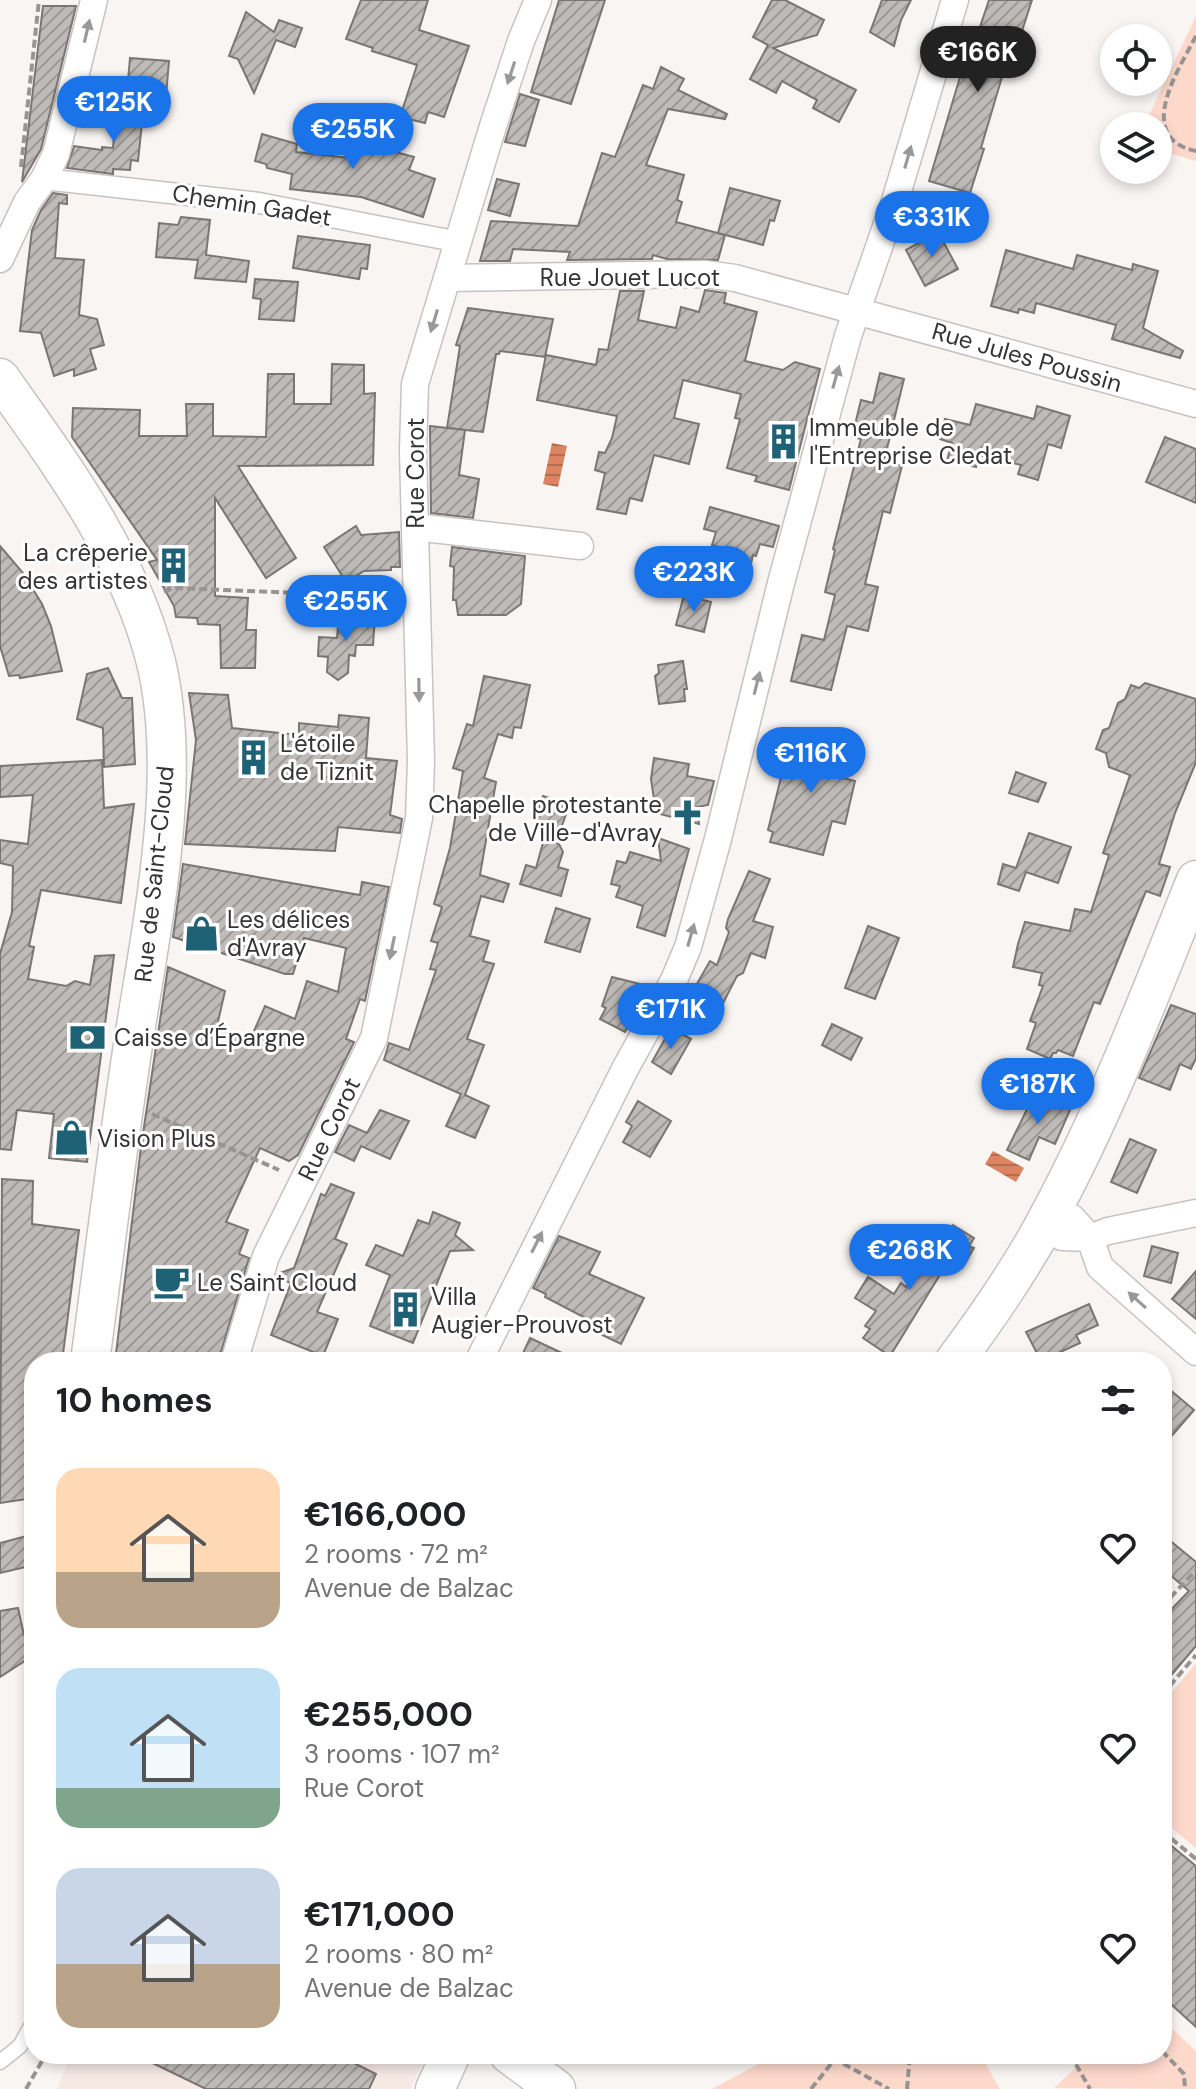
<!DOCTYPE html>
<html lang="en">
<head>
<meta charset="utf-8">
<style>
	body { margin:0; font-family:"DM Sans",sans-serif; background:#f2f2f2; color:#202124; height:100vh; display:flex; flex-direction:column; font-size:30px; white-space:nowrap }
	* { box-sizing:border-box; margin:0 }
	p { font-size:26px; color:#757577 }
	.icon { flex:none; width:44px; height:44px; fill:none; stroke:currentColor; stroke-width:2; stroke-linecap:round; stroke-linejoin:round }
	.map { position:relative; flex:1; overflow:hidden }
	.drawer { position:absolute; left:24px; top:1352px; width:1148px; height:712px; display:flex; flex-direction:column; background:#fff; border-radius:32px; box-shadow:0 4px 12px #0003 }
	.drawer>* { flex:none }
	.tools { position:absolute; left:1100px; top:24px; display:grid; gap:16px }
	.tools a { display:grid; place-items:center; width:72px; height:72px; border-radius:50%; background:#fff; box-shadow:0 4px 12px #0003; font-size:40px }
	.price { position:absolute; translate:-50% -68px; padding:0 18px; border-radius:28px; background:#1a73e8; color:#fff; font-size:26px; line-height:52px; filter:drop-shadow(0 2px 4px #0008) }
	.price::after { content:''; position:absolute; left:50%; top:48px; width:24px; height:18px; margin-left:-12px; background:inherit; clip-path:polygon(0 0,100% 0,50% 100%) }
	.price.active { background:#222; color:#fff }
	ul { padding:0; list-style:none }
	li { display:flex; align-items:center; gap:24px; height:200px; padding:0 32px }
	li span { display:grid; place-items:center; flex:none; width:224px; height:160px; border-radius:24px; color:#555 }
	li>.icon { margin-inline-start:auto }
	span .icon { width:96px; height:96px; fill:#fffc; stroke-width:1 }
	li b { font-size:34px }
	h2 { display:flex; justify-content:space-between; align-items:center; height:96px; padding:0 32px; font-size:34px }
	.map>svg:first-child { display:block }
	.built { fill:#f6e9e4 }
	.green { fill:#fdd9cc }
	.water { fill:url(#water-rules) }
	.building { fill:url(#building-hatch); stroke:#7a7674; stroke-width:2 }
	.lines { fill:none; stroke-linecap:round; stroke-linejoin:round }
	.service-casing { stroke:#c8c3c2; stroke-width:17 }
	.pedestrian-casing { stroke:#c8c3c2; stroke-width:23 }
	.minor-casing { stroke:#c8c3c2; stroke-width:29 }
	.secondary-casing { stroke:#c8c3c2; stroke-width:41 }
	.path { stroke:#979493; stroke-width:4; stroke-dasharray:8 4; stroke-linecap:butt }
	.service { stroke:#fff; stroke-width:14 }
	.pedestrian { stroke:#fff; stroke-width:20 }
	.minor { stroke:#fff; stroke-width:26 }
	.secondary { stroke:#fff; stroke-width:38 }
	.oneway { fill:#9a9999 }
	.labels { text-anchor:middle; dominant-baseline:central; stroke-width:6; stroke-linejoin:round; paint-order:stroke }
	.street-label { font-size:24px; fill:#353333; stroke:#fff }
	.poi-label { font-size:24px; fill:#353333; stroke:#fff; text-anchor:start }
</style>
</head>
<body>
<div class="map">
<svg width="1196" height="2089" viewBox="0 0 1196 2089">
	<defs>
		<pattern id="water-rules" width="6" height="5" patternUnits="userSpaceOnUse" patternTransform="scale(2)"><rect width="6" height="5" fill="#dc8462"/><path d="M0 2.5h6" fill="none" stroke="#b36d51"/></pattern>
		<pattern id="building-hatch" width="6" height="6" patternUnits="userSpaceOnUse" patternTransform="scale(2)"><rect width="6" height="6" fill="#bfbbb9"/><path d="M-1 1l2-2M0 6l6-6M5 7l2-2" fill="none" stroke="#9c9997"/></pattern>
	</defs>
	<rect width="100%" height="100%" fill="#f9f5f3"/>
	<path class="built" d="M71 2054H426V2055L410 2089H57Z"/>
	<g class="green">
		<path d="M1196 16V161L1158 150V126H1144Z"/>
		<path d="M1196 1663V1848L1162 1820V1704Z"/>
		<path d="M1162 2019 1196 2051V2089L1054 2088 1090 2054H1162Z"/>
		<path d="M777 2054H980L1000 2089H712Z"/>
	</g>
	<g class="water">
		<path d="M552 443 567 446 558 487 543 484Z"/>
		<path d="M993 1151 1024 1168 1016 1182 985 1164Z"/>
	</g>
	<g class="building">
		<path d="M361 0H428L419 30 469 46 444 117 428 112 425 123 400 117 417 65 372 51 373 48 346 39Z"/>
		<path d="M559 0H605L571 104 531 92Z"/>
		<path d="M772 0H785L824 20 817 35 773 48 856 90 839 122 813 108 817 100 782 81 776 93 750 79 768 45 753 37Z"/>
		<path d="M882 0H911L901 20 894 46 870 32Z"/>
		<path d="M989 0H1032L1012 62 1007 60 981 148 984 149 970 193 929 181 960 77 963 78Z"/>
		<path d="M43 6H76L41 149 22 182Z"/>
		<path d="M246 12 274 32 279 20 302 28 295 47 276 40 254 93 238 59 229 56Z"/>
		<path d="M130 58 169 61 166 96 127 92Z"/>
		<path d="M661 67 684 79 678 90 727 114 725 119 668 109 646 165 684 175 677 200 682 202 676 222 725 235 718 260 667 259 653 255 652 259 567 260 570 252 513 249 510 261H480L491 221 578 226 602 153 615 157 643 85 653 89Z"/>
		<path d="M520 94 539 100 525 146 505 142Z"/>
		<path d="M117 102 144 104 138 161 131 160 130 170 113 169V174L67 168 74 146 102 150V147L113 148Z"/>
		<path d="M364 117 383 123 377 147 414 157 409 170 435 179 423 217 361 197 290 189 292 174 267 168 266 164 255 161 262 134 297 144 296 152 350 158Z"/>
		<path d="M497 179 519 184 510 216 488 210Z"/>
		<path d="M730 188 780 201 774 221 770 220 763 245 718 233Z"/>
		<path d="M53 193 67 195V204L59 203 55 258 84 260 79 315 97 319 104 345 90 349 96 369 74 376V369L54 376 41 333 20 331 32 230 41 210Z"/>
		<path d="M181 217 210 220 206 255 249 261 246 282 195 278 198 260 156 257 159 223 178 225Z"/>
		<path d="M938 232 958 269 925 286 906 250Z"/>
		<path d="M298 236 370 245 367 269 361 268 359 279 293 268Z"/>
		<path d="M1006 250 1073 269 1077 255 1132 270 1133 264 1158 271 1143 328 1183 351 1180 358 1112 339 1116 325 1036 303 1034 313 1019 309 1018 313 991 306Z"/>
		<path d="M255 279 298 282 294 321 259 319 261 299 253 298Z"/>
		<path d="M705 290 726 293 724 303 757 312 745 361 783 370 795 362 820 369 789 490 755 481 757 476 727 468 740 419 735 418 741 394 683 380 674 418 699 424 689 464 654 455 642 501 630 498 626 514 597 509 605 473 595 470 599 452 605 453 612 438 617 416 537 400 546 355 596 365 599 349 608 350 620 291H644L638 320 676 328 681 307 699 312Z"/>
		<path d="M468 308 553 319 545 357 500 351 499 354H496L483 432 447 428 460 346 456 345Z"/>
		<path d="M332 364 364 365V394L375 393 373 465 238 466 296 558 266 578 215 498V596L248 598 246 630H256L255 668H221L220 625 198 624 197 618 176 617 174 606 149 562 157 560 72 437 73 408 140 410 139 436H187L186 404H213V436L266 437 268 374H294V404H331Z"/>
		<path d="M880 373 904 379 884 461 902 466 890 513 883 511 865 584 878 587 868 631 847 626 831 690 791 681 802 635 824 640 835 595 825 592 835 550 833 549 861 439 852 437 861 400 873 403Z"/>
		<path d="M976 404 1034 419 1037 406 1070 416 1061 448 1048 444 1038 480 1018 474 1021 465 979 455 976 467 947 460 952 443 940 439 945 419 970 425Z"/>
		<path d="M430 426 465 430 459 475 479 479 473 518 431 513Z"/>
		<path d="M1165 437 1196 449V503L1146 482Z"/>
		<path d="M710 507 779 526 773 547 760 544 756 556 753 555 747 581 720 575 726 549 712 545 716 532 704 529Z"/>
		<path d="M356 526 361 535 399 532 400 567H391V570L364 571 346 582 324 547Z"/>
		<path d="M0 546 23 573 42 604 51 626 62 671 20 678 19 675 9 676 0 646Z"/>
		<path d="M452 547 525 556 521 604 506 615H458L456 600H453L454 567 450 566Z"/>
		<path d="M684 595 711 602 704 632 676 625Z"/>
		<path d="M339 615 375 617 373 645H356L355 656 349 655 348 673 338 680 327 672 328 657 318 656 319 637 337 638Z"/>
		<path d="M683 661 687 689H684L685 701 659 704 655 676 659 673 658 665Z"/>
		<path d="M108 668 122 698H132L135 764 104 767 103 728 77 719 87 674Z"/>
		<path d="M484 676 530 685 521 728 514 727 512 738 498 734 484 778 496 782 480 875 509 884 503 902 481 896 470 936 489 941 483 961 494 964 467 1039 484 1045 465 1095 489 1106 475 1138 446 1126 461 1094 384 1060 389 1043 409 1050 436 970 430 969 438 943 431 941 442 907 434 904 450 848 463 771 453 768 467 724 473 726Z"/>
		<path d="M1145 683 1196 699V762L1175 813 1159 864 1170 867 1160 896 1146 891 1100 1004 1094 1002 1073 1056 1058 1050 1056 1053H1053L1050 1059 1027 1049 1036 1023 1030 1021 1043 986 1039 985 1042 973 1013 967 1018 944 1025 922 1070 931 1075 909 1091 912 1109 855 1103 853 1130 775 1109 767 1106 753 1096 749 1103 730 1109 728 1118 703 1125 699 1131 685 1139 688Z"/>
		<path d="M189 693 228 695 232 728 299 735V723L338 727 339 715 369 718 366 758 397 761 390 815 402 819 400 833 338 827 335 851 185 844 196 740Z"/>
		<path d="M797 735 849 749 843 778 855 781 845 824 832 821 823 855 770 842 773 832 768 830 789 745 794 746Z"/>
		<path d="M654 758 689 764 687 776 714 781 708 805 697 807 699 824 656 813 651 779Z"/>
		<path d="M102 760 104 808 134 804 121 903 41 890 29 946 34 947 28 979 66 986 75 981 90 985 95 956 114 955 87 1162 49 1158 54 1114 17 1110 11 1150 0 1149V954L12 912 13 866 0 863V840L28 844 33 795 0 797V766Z"/>
		<path d="M1016 772 1046 783 1038 802 1009 793Z"/>
		<path d="M543 796 570 804 561 828 534 821Z"/>
		<path d="M1029 833 1071 847 1058 883 1026 872 1019 891 998 884 1003 864 1016 868Z"/>
		<path d="M658 838 689 849 665 936 637 927 643 906 616 897 620 886 611 884 617 861 626 863 630 852 661 861Z"/>
		<path d="M544 839 559 844 563 852 558 867 568 870 561 896 520 884 526 865 536 868Z"/>
		<path d="M183 864 360 895 362 882 389 887 365 1001 360 999 346 1039 354 1042 298 1155 289 1161 260 1148 226 1222 248 1230 239 1254 249 1258 218 1362H115L141 1147 168 967 225 991 217 1026 250 1040 265 1006 295 1019 307 981 338 992 346 948 304 938 293 974H285L173 937Z"/>
		<path d="M749 871 770 879 753 921 773 927 765 958 751 953 743 973 737 976 720 1009 691 994 710 961 717 965 729 932 726 928 728 919Z"/>
		<path d="M556 908 590 919 580 952 545 942Z"/>
		<path d="M868 926 899 938 875 999 845 988Z"/>
		<path d="M612 977 648 986 625 1032 600 1019 606 1008 602 1006Z"/>
		<path d="M1171 1005 1196 1014V1058L1191 1069 1180 1064 1170 1090 1139 1078Z"/>
		<path d="M832 1024 862 1038 851 1060 822 1045Z"/>
		<path d="M671 1028 691 1039 671 1074 652 1062Z"/>
		<path d="M1034 1095 1070 1110 1055 1144 1039 1137 1029 1160 1007 1150Z"/>
		<path d="M638 1101 671 1121 650 1157 623 1142 632 1126 626 1122Z"/>
		<path d="M380 1110 409 1121 390 1159 361 1146 354 1161 335 1152 349 1125 367 1133Z"/>
		<path d="M1130 1139 1156 1150 1137 1193 1111 1182Z"/>
		<path d="M2 1179 33 1181 32 1224 79 1230 62 1362H34V1498L0 1503Z"/>
		<path d="M331 1184 354 1193 335 1239 347 1244 317 1312 338 1319 323 1356 271 1335 291 1283 276 1277 277 1274 294 1268 321 1194 325 1196Z"/>
		<path d="M433 1212 460 1223 455 1235 473 1250 450 1251 413 1343 370 1326 390 1275 366 1265 376 1245 403 1256 418 1220 429 1224Z"/>
		<path d="M953 1225 974 1238 969 1246 974 1248 962 1268 949 1260 890 1356 863 1338 870 1329 865 1326 876 1311 855 1298 868 1277 894 1294 901 1283 906 1287 925 1257 928 1259 945 1231 948 1233Z"/>
		<path d="M559 1236 600 1252 589 1274 644 1298 621 1344 596 1332 599 1325 545 1297 546 1294 533 1288Z"/>
		<path d="M1152 1246 1178 1253 1171 1283 1144 1276Z"/>
		<path d="M1196 1271V1319L1172 1299Z"/>
		<path d="M1089 1304 1098 1325 1076 1335 1080 1343 1041 1361 1026 1332Z"/>
		<path d="M530 1338 581 1362H519Z"/>
		<path d="M1162 1383 1194 1410 1162 1447Z"/>
		<path d="M34 1534V1565L0 1573V1543Z"/>
		<path d="M1162 1534 1196 1562V1646L1162 1686V1619L1189 1591 1162 1568Z"/>
		<path d="M18 1608 24 1635 34 1628V1655L0 1677V1611Z"/>
		<path d="M1162 1838 1196 1866V2027L1162 1996Z"/>
		<path d="M134 2054H336L376 2074 369 2089H206Z"/>
	</g>
	<g class="lines">
		<defs>
			<path id="service" d="M0 2062 20 2046 34 2021"/>
			<path id="pedestrian" d="M44 179 259 203 459 242"/>
			<g id="minor">
				<path d="M0 259 27 202 44 179 56 154 94 0"/>
				<path d="M447 278 705 274 735 278 1196 404"/>
				<path d="M415 527 580 546"/>
				<path d="M1050 1215 1072 1218 1090 1238 1100 1267 1196 1352"/>
				<path d="M1050 1215 1062 1237 1090 1238 1108 1231 1196 1213"/>
				<path d="M234 1362 266 1256 374 1038 419 818 421 761 413 451 415 384 493 126 521 41 538 0"/>
				<path d="M478 1362 625 1069 674 980 688 947 718 839 781 583 848 336 895 201 955 0"/>
			</g>
			<g id="secondary">
				<path d="M0 378C62 466 129 555 156 662 184 779 151 927 133 1045 117 1150 104 1256 90 1362"/>
				<path d="M954 1362C989 1315 1023 1266 1050 1214 1107 1108 1151 992 1196 880"/>
				<path d="M509 2054 556 2089"/>
				<path d="M435 2089 451 2054"/>
			</g>
		</defs>
		<use href="#service" class="service-casing"/>
		<use href="#pedestrian" class="pedestrian-casing"/>
		<use href="#minor" class="minor-casing"/>
		<use href="#secondary" class="secondary-casing"/>
		<g class="path">
			<path d="M1196 36C1179 69 1133 138 1196 151"/>
			<path d="M21 167 39 0"/>
			<path d="M164 592 173 588 377 596 392 601"/>
			<path d="M152 1114 279 1170"/>
			<path d="M1162 1594 1168 1600 1196 1570"/>
			<path d="M1162 1695 1196 1655"/>
			<path d="M1162 1831 1196 1859"/>
			<path d="M1162 2051 1184 2074 1185 2089"/>
			<path d="M1070 2054 1090 2089"/>
			<path d="M26 2089 46 2054"/>
			<path d="M811 2089 835 2059 889 2089"/>
			<path d="M907 2089 910 2054"/>
		</g>
		<use href="#service" class="service"/>
		<use href="#pedestrian" class="pedestrian"/>
		<use href="#minor" class="minor"/>
		<use href="#secondary" class="secondary"/>
	</g>
	<defs><path id="oneway-solid" d="M-6-.8H1V-3.2L6.5 0L1 3.2V.8H-6Z" transform="scale(2)"/></defs>
	<g class="oneway">
		<use href="#oneway-solid" transform="translate(87 31) rotate(-77)"/>
		<use href="#oneway-solid" transform="translate(511 73) rotate(108)"/>
		<use href="#oneway-solid" transform="translate(908 157) rotate(-74)"/>
		<use href="#oneway-solid" transform="translate(434 321) rotate(107)"/>
		<use href="#oneway-solid" transform="translate(836 377) rotate(-74)"/>
		<use href="#oneway-solid" transform="translate(757 683) rotate(-76)"/>
		<use href="#oneway-solid" transform="translate(419 690) rotate(89)"/>
		<use href="#oneway-solid" transform="translate(691 935) rotate(-74)"/>
		<use href="#oneway-solid" transform="translate(392 948) rotate(102)"/>
		<use href="#oneway-solid" transform="translate(537 1242) rotate(-63)"/>
		<use href="#oneway-solid" transform="translate(1137 1300) rotate(-138)"/>
	</g>
	<defs>
		<symbol id="building-bare" viewBox="-9 -9 18 18"><path d="M-4-6H4V6H1V3H-1V6H-4ZM-2.5-4.3h1.7v1.8h-1.7ZM.8-4.3h1.7v1.8H.8ZM-2.5-1h1.7V.8h-1.7ZM.8-1h1.7V.8H.8Z" fill="#1f6175" stroke="#fff" stroke-width="2.5" paint-order="stroke"/></symbol>
		<symbol id="church-bare" viewBox="-9 -9 18 18"><path d="M-1.2-6h2.4v3.5h3.3v2.4h-3.3V6h-2.4V-.1h-3.3v-2.4h3.3Z" fill="#1f6175" stroke="#fff" stroke-width="2.5" paint-order="stroke"/></symbol>
		<symbol id="shop-bare" viewBox="-9 -9 18 18"><path d="M-5-2.5h2.3a2.7 3.5 0 0 1 5.4 0H5L5.5 6h-11ZM-1.5-2.5h3a1.5 2.3 0 0 0-3 0Z" fill="#1f6175" stroke="#fff" stroke-width="2.5" paint-order="stroke"/></symbol>
		<symbol id="bank-bare" viewBox="-9 -9 18 18"><path d="M-6-4H6V4H-6ZM0-2.3a2.3 2.3 0 1 0 0 4.6a2.3 2.3 0 1 0 0-4.6Z" fill="#1f6175" stroke="#fff" stroke-width="2.5" paint-order="stroke"/></symbol>
		<symbol id="cafe-bare" viewBox="-9 -9 18 18"><path d="M-5.5-4.5H6V0H3Q3 3.5 0 3.5H-2.5Q-5.5 3.5-5.5 0ZM3-3.2v2h1.7v-2ZM-6 4.5H4V6H-6Z" fill="#1f6175" stroke="#fff" stroke-width="2.5" paint-order="stroke"/></symbol>
	</defs>
	<g fill-rule="evenodd">
		<use href="#building-bare" x="758" y="416" width="51" height="51"/>
		<use href="#building-bare" x="148" y="540" width="51" height="51"/>
		<use href="#building-bare" x="228" y="732" width="51" height="51"/>
		<use href="#church-bare" x="662" y="792" width="51" height="51"/>
		<use href="#shop-bare" x="176" y="908" width="51" height="51"/>
		<use href="#bank-bare" x="62" y="1012" width="51" height="51"/>
		<use href="#shop-bare" x="46" y="1112" width="51" height="51"/>
		<use href="#cafe-bare" x="146" y="1256" width="51" height="51"/>
		<use href="#building-bare" x="380" y="1284" width="51" height="51"/>
	</g>
	<g class="labels">
		<g class="street-label">
			<text transform="translate(252 205) rotate(9)">Chemin Gadet</text>
			<text x="630" y="277">Rue Jouet Lucot</text>
			<text transform="translate(1027 357) rotate(16)">Rue Jules Poussin</text>
			<text transform="translate(415 473) rotate(-90)">Rue Corot</text>
			<text transform="translate(154 874) rotate(-84)">Rue de Saint-Cloud</text>
			<text transform="translate(329 1129) rotate(-64)">Rue Corot</text>
		</g>
		<g class="poi-label">
			<text x="809" y="427">Immeuble de<tspan x="809" dy="28">l'Entreprise Cledat</tspan></text>
			<text x="148" y="552" text-anchor="end">La crêperie<tspan x="148" dy="28">des artistes</tspan></text>
			<text x="280" y="743">L'étoile<tspan x="280" dy="28">de Tiznit</tspan></text>
			<text x="662" y="804" text-anchor="end">Chapelle protestante<tspan x="662" dy="28">de Ville-d'Avray</tspan></text>
			<text x="227" y="919">Les délices<tspan x="227" dy="28">d'Avray</tspan></text>
			<text x="114" y="1037">Caisse d’Épargne</text>
			<text x="97" y="1138">Vision Plus</text>
			<text x="197" y="1282">Le Saint Cloud</text>
			<text x="431" y="1296">Villa<tspan x="431" dy="28">Augier-Prouvost</tspan></text>
		</g>
	</g>
</svg>
<div class="tools">
<a><svg class="icon" aria-label="locate" viewBox="0 0 24 24"><circle cx="12" cy="12" r="6"/><path d="M12 2v4M12 18v4M2 12h4M18 12h4"/></svg></a>
<a><svg class="icon" aria-label="layers" viewBox="0 0 24 24"><path d="M12 4l9 5-9 5-9-5zM3 14l9 5 9-5"/></svg></a>
</div>
<b class="price active" style="left:978px;top:94px">€166K</b>
<b class="price" style="left:114px;top:144px">€125K</b>
<b class="price" style="left:353px;top:171px">€255K</b>
<b class="price" style="left:932px;top:259px">€331K</b>
<b class="price" style="left:694px;top:614px">€223K</b>
<b class="price" style="left:346px;top:643px">€255K</b>
<b class="price" style="left:811px;top:795px">€116K</b>
<b class="price" style="left:671px;top:1051px">€171K</b>
<b class="price" style="left:1038px;top:1126px">€187K</b>
<b class="price" style="left:910px;top:1292px">€268K</b>
<section class="drawer">
<h2>10 homes<svg class="icon" aria-label="filters" viewBox="0 0 24 24"><path d="M4 7h16M4 17h16"/><circle cx="9" cy="7" r="2"/><circle cx="15" cy="17" r="2"/></svg></h2>
<ul>
<li><span style="background:linear-gradient(#ffd9b3 65%,#b9a48a 0)"><svg class="icon" aria-label="home" viewBox="0 0 24 24"><path d="M3 11l9-7 9 7M6 9v11h12V9"/></svg></span><div><b>€166,000</b><p>2 rooms · 72 m²</p><p>Avenue de Balzac</p></div><svg class="icon" aria-label="heart" viewBox="0 0 24 24"><path d="M12 20l-8-8c-3-5 5-10 8-4 3-6 11-1 8 4z"/></svg></li>
<li><span style="background:linear-gradient(#bfe0f5 75%,#7fa58c 0)"><svg class="icon" aria-label="home" viewBox="0 0 24 24"><path d="M3 11l9-7 9 7M6 9v11h12V9"/></svg></span><div><b>€255,000</b><p>3 rooms · 107 m²</p><p>Rue Corot</p></div><svg class="icon" aria-label="heart" viewBox="0 0 24 24"><path d="M12 20l-8-8c-3-5 5-10 8-4 3-6 11-1 8 4z"/></svg></li>
<li><span style="background:linear-gradient(#c9d6e8 60%,#b9a48a 0)"><svg class="icon" aria-label="home" viewBox="0 0 24 24"><path d="M3 11l9-7 9 7M6 9v11h12V9"/></svg></span><div><b>€171,000</b><p>2 rooms · 80 m²</p><p>Avenue de Balzac</p></div><svg class="icon" aria-label="heart" viewBox="0 0 24 24"><path d="M12 20l-8-8c-3-5 5-10 8-4 3-6 11-1 8 4z"/></svg></li>
</ul>
</section>
</div>
</body>
</html>
